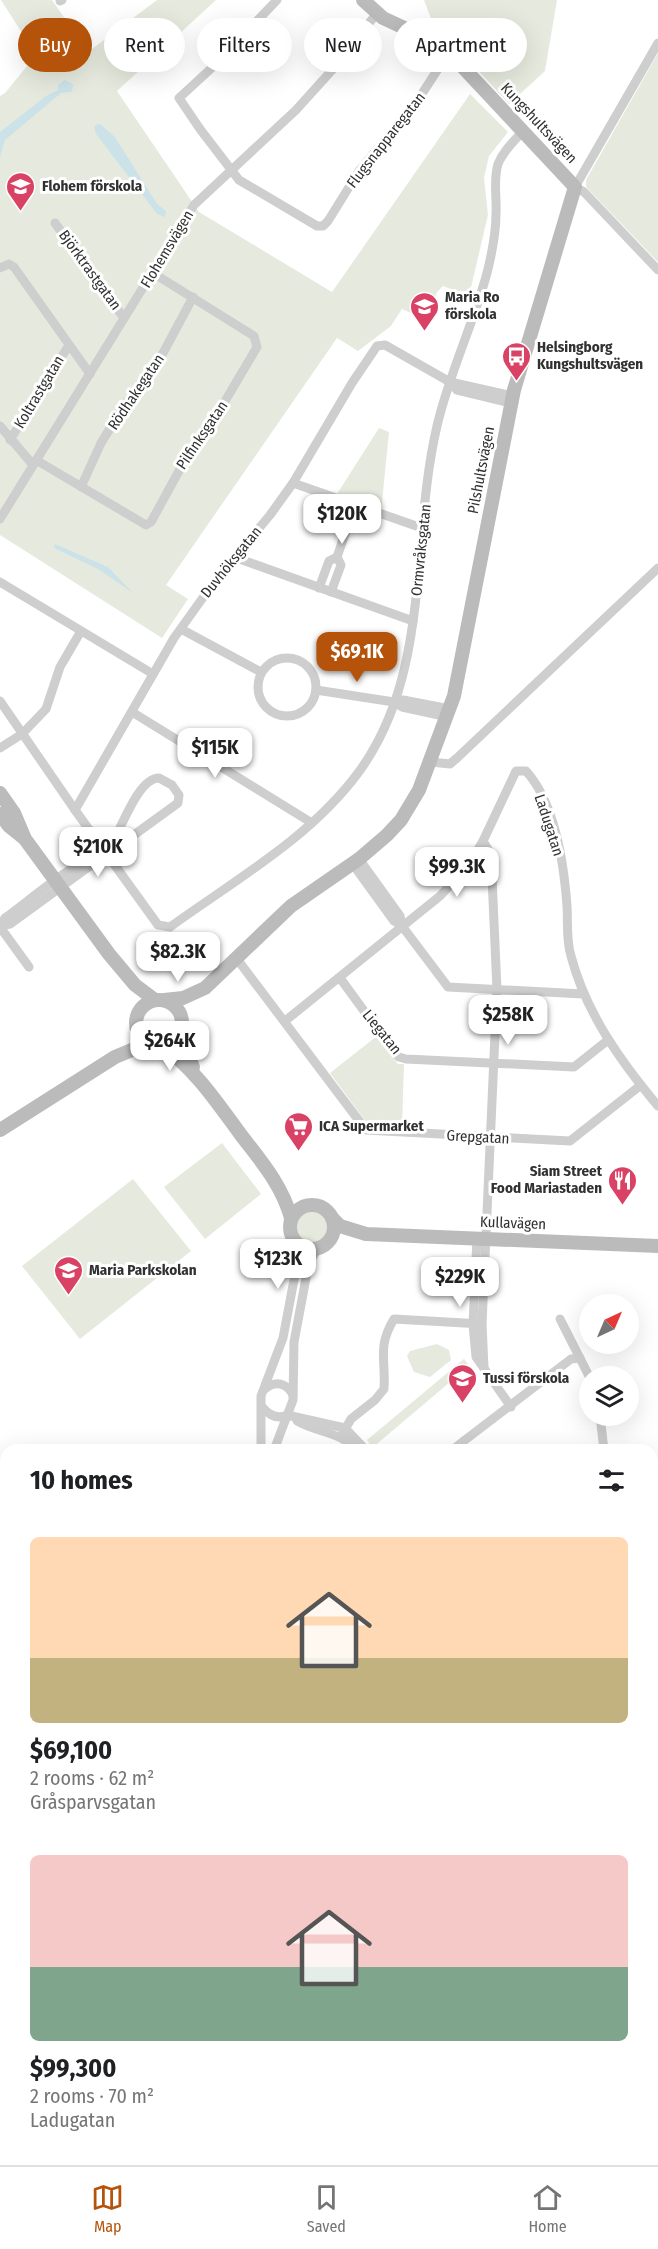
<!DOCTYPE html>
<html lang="en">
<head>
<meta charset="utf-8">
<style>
	body { margin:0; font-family:"Fira Sans Condensed",sans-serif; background:#f6f6f6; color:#202124; height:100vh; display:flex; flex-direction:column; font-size:22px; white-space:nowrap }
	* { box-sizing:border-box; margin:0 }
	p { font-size:20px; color:#757577 }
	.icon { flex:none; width:33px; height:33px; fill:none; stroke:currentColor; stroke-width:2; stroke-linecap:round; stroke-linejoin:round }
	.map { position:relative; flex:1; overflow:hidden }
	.panel { position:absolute; left:0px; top:1444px; width:658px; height:722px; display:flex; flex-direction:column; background:#fff; border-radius:18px 18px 0 0; box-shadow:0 6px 24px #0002 }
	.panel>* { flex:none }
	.banner { position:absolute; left:18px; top:18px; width:622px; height:54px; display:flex; gap:12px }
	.needle { width:39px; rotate:44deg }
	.tools { position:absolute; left:579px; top:1294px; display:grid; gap:12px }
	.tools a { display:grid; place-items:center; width:60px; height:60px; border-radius:50%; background:#fff; box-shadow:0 6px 24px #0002; font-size:30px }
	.price { position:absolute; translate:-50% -51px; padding:0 14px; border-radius:12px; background:#fff; color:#222; font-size:20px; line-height:39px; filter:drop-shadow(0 2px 3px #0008) }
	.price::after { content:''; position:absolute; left:50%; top:36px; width:18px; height:14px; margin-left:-9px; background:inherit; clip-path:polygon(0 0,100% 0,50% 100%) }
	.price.on { background:#b45309; color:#fff }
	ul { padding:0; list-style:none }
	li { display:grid; align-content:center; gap:12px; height:318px; padding:0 30px }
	li span { display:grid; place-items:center; height:186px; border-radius:9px; color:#555 }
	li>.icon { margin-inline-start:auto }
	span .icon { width:108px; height:108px; fill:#fffc; stroke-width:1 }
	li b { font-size:26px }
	h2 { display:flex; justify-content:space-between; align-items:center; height:72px; padding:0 30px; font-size:26px }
	.pill { padding:0 21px; border-radius:27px; background:#fff; box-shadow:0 6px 24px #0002; font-size:21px; line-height:54px }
	.pill.on { background:#b45309; color:#fff }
	.tab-bar { display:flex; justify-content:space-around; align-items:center; height:84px; border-top:2px solid #e0e0e0; background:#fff; font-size:16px; color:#757577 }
	.tab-bar a { display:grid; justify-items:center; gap:3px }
	.tab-bar .on { color:#b45309 }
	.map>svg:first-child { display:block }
	.green { fill:#e6eade }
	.water { fill:#cce2e9 }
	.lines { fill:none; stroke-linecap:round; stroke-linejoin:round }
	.street { stroke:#cecece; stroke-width:9 }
	.secondary { stroke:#bbb; stroke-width:14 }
	.rail-casing { stroke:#868686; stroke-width:4.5 }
	.rail { stroke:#fff; stroke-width:2; stroke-dasharray:7; stroke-linecap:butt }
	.labels { text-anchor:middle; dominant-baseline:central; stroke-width:6; stroke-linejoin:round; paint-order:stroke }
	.street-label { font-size:15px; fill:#313131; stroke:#fff }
	.poi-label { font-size:15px; font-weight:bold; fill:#313131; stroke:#fff; text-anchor:start }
</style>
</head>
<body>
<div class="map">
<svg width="658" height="2165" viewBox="0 0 658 2165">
	<rect width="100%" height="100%" fill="#fff"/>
	<g class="green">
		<path d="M1 0H52L88 52 157 0H216L117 91 199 212 332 292 470 94 508 132 489 156 484 178 488 215 469 296 443 286 437 292 426 320 402 309 391 326 358 351 337 338 166 585 188 599 162 638 0 535V96L5 93 36 55Z"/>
		<path d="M424 0H557L545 71 509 104 453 43 436 32Z"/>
		<path d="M658 53V262L586 187V180Z"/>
		<path d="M379 428 389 432 381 512 337 494Z"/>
		<path d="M377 1036 398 1064H404L402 1127 369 1126 330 1073Z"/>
		<path d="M222 1143 261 1194 205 1239 164 1187Z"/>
		<path d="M133 1179 191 1251 80 1339 22 1266Z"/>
		<circle cx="312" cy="1227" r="17"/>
		<path d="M437 1344 449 1350 451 1360 430 1377 414 1372 407 1356 410 1351Z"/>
		<path d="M464 1359 469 1366 372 1448 367 1440Z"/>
		<path d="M658 1548V1675L653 1676 652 1551Z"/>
	</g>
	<g class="water">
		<path d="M65 80 73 84 72 92 61 93 5 140 0 157V132L46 96 58 90V85Z"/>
		<path d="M97 124H100L115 137 157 204 166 211 165 217 157 214 96 134 94 127Z"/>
		<path d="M55 544 108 567 133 593 98 569 56 549 54 547Z"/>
	</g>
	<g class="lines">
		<g class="street">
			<path d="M277 0 216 64 179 98 200 129 239 180 317 226H323L328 221 359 171 416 103 449 52"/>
			<path d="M60 1 62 0"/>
			<path d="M658 43 575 187 584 192 658 270"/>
			<path d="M55 223 124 318"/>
			<path d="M0 268 9 264 14 267 90 374"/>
			<path d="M450 382 513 396"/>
			<path d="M511 403 457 390 450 382 385 345 377 346 352 383 293 483 270 515 212 585 174 638 75 810 158 925 170 927C235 880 310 838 358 773 432 674 410 540 437 426 449 374 473 325 487 273 492 253 496 235 496 214 497 197 493 180 498 164 503 151 514 141 523 131"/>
			<path d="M0 426 33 465"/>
			<path d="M10 440 69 345"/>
			<path d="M36 460 146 525 151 522 191 449 221 408 257 347 254 336 153 273"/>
			<path d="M293 483 422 528"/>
			<path d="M81 487 101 443 121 411 163 353 193 297"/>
			<path d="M0 519 194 205 296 110 333 69 377 13"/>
			<path d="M234 557 413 621"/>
			<path d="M337 557 355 505"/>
			<path d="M0 582 153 674"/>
			<path d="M319 588 329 561 337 557 341 565 331 592"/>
			<path d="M181 629 261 672"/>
			<circle cx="287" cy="687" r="29"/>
			<path d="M316 690 394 702 402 707 448 717"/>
			<path d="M0 701 75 810"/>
			<path d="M394 702 403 700 450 709"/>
			<path d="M132 712 312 823"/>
			<path d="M0 748 22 734 46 709 60 667 81 631"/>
			<path d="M431 762 450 764 457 758 658 568"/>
			<path d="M483 841 491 854 497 990 482 1324 484 1368"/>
			<path d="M359 859 400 916 402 926"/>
			<path d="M352 863 394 921 402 926 448 987 583 994"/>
			<path d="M0 925 5 918C30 900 77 859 105 852"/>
			<path d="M0 926 10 924 98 860C102 855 108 851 111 846 121 829 138 778 159 778L172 785 179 795 178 803 127 840 110 848"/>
			<path d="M0 927 29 967"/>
			<path d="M237 959 366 1130 570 1141 641 1085"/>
			<path d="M340 978 394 1052 399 1057 406 1059 574 1067 608 1040"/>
			<path d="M285 1021 440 896 467 867 483 841 516 771H526C555 803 564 865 567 906 568 923 566 940 571 956 586 1013 621 1062 658 1106"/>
			<path d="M477 1238 473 1324 476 1357 511 1407"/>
			<path d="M560 1319 590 1378"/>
			<path d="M265 1389C275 1380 287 1383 293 1395"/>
			<path d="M262 1407C269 1415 277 1420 287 1415L345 1428 366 1450"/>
			<path d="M600 1416 604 1450"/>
			<path d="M297 1421C317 1433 340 1431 356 1450"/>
			<path d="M341 1436 351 1419 375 1400 384 1389C386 1359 377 1347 394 1319L482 1324"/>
			<path d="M261 1450V1396L283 1338 297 1264 294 1241"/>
			<path d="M274 1450 293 1400 294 1342 309 1262 318 1249"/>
			<path d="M452 1450 571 1359 580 1358"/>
			<path d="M652 1637 658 1644"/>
			<path d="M0 1876H6"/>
			<path d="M0 1990 6 1987"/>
		</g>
		<g class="secondary">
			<path d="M0 793 14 813 25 839 109 954 135 985 155 1000"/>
			<path d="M0 814 9 826 24 838"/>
			<path d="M164 1000 183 998 205 988 291 906 359 859 387 835 401 820 419 790 454 696 514 390 575 187 443 46 383 18 363 0"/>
			<circle cx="159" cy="1023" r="23"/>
			<path d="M179 1032 193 1067"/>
			<path d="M161 1045C195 1069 216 1101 241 1135 261 1161 282 1185 291 1218"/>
			<path d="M0 1130 115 1057 139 1047 153 1045"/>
			<circle cx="312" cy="1227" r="22"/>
			<path d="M332 1218 340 1226 366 1234 658 1246"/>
			<path d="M519 2160 527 2165"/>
			<path d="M551 2160 559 2165"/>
			<path d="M127 2165 128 2160"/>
		</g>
		<defs>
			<g id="rail">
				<path d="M0 1925 6 1926"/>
				<path d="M652 1926H658"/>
				<path d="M652 1935H658"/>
			</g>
		</defs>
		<use href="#rail" class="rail-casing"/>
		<use href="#rail" class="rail"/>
	</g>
	<defs>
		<symbol id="school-pin" viewBox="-11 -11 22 30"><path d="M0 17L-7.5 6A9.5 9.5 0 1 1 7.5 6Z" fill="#d94264" stroke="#fff"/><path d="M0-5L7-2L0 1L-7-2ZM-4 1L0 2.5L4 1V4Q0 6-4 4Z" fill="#fff"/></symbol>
		<symbol id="bus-pin" viewBox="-11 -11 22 30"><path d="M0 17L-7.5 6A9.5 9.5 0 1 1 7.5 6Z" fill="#d94264" stroke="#fff"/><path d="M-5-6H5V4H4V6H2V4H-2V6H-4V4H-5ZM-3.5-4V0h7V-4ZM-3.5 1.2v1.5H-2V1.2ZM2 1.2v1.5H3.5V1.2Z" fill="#fff"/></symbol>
		<symbol id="supermarket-pin" viewBox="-11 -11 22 30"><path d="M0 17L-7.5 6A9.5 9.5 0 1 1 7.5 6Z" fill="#d94264" stroke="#fff"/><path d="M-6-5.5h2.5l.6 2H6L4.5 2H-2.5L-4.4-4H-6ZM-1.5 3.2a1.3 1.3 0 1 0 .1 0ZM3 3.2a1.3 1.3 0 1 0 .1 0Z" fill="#fff"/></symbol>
		<symbol id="restaurant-pin" viewBox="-11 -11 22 30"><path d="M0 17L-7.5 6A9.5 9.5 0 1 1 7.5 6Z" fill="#d94264" stroke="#fff"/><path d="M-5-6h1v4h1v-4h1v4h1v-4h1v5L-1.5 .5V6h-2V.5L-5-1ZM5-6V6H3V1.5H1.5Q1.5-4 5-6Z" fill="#fff"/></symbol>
	</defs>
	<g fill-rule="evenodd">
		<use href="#school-pin" x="4" y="170" width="33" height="45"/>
		<use href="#school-pin" x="408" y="290" width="33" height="45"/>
		<use href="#bus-pin" x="500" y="340" width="33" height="45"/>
		<use href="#supermarket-pin" x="282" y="1110" width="33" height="45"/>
		<use href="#restaurant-pin" x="606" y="1164" width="33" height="45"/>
		<use href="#school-pin" x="52" y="1254" width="33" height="45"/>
		<use href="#school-pin" x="446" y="1362" width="33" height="45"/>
	</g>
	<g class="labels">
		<g class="street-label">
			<text transform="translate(539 123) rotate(47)">Kungshultsvägen</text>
			<text transform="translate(386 140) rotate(-52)">Flugsnapparegatan</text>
			<text transform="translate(167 249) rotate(-59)">Flohemsvägen</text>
			<text transform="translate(90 270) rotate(54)">Björktrastgatan</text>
			<text transform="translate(39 392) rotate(-59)">Koltrastgatan</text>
			<text transform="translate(136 392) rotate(-56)">Rödhakegatan</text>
			<text transform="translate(202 435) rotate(-56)">Pilfinksgatan</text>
			<text transform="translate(481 470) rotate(-79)">Pilshultsvägen</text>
			<text transform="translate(421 550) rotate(-84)">Ormvråksgatan</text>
			<text transform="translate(231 562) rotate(-51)">Duvhöksgatan</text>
			<text transform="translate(549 825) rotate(72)">Ladugatan</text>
			<text transform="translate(382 1032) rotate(51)">Liegatan</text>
			<text transform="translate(478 1137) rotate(3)">Grepgatan</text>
			<text transform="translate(513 1223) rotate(2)">Kullavägen</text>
		</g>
		<g class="poi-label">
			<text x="42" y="186">Flohem förskola</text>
			<text x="445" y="297">Maria Ro<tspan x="445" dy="17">förskola</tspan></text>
			<text x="537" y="347">Helsingborg<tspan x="537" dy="17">Kungshultsvägen</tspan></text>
			<text x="319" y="1126">ICA Supermarket</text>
			<text x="602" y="1171" text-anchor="end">Siam Street<tspan x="602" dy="17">Food Mariastaden</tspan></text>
			<text x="89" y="1270">Maria Parkskolan</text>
			<text x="483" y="1378">Tussi förskola</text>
		</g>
	</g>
</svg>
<div class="tools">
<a><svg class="needle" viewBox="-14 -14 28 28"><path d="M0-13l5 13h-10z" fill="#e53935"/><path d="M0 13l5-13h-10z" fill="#757577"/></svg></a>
<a><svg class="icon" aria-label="layers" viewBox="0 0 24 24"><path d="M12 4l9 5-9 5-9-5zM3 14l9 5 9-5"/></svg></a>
</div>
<b class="price" style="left:342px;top:545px">$120K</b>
<b class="price on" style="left:357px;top:683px">$69.1K</b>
<b class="price" style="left:215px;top:779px">$115K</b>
<b class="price" style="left:98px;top:878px">$210K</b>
<b class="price" style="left:457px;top:898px">$99.3K</b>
<b class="price" style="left:178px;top:983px">$82.3K</b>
<b class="price" style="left:508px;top:1046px">$258K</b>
<b class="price" style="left:170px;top:1072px">$264K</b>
<b class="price" style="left:278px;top:1290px">$123K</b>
<b class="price" style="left:460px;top:1308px">$229K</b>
<div class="banner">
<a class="pill on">Buy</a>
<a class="pill">Rent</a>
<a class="pill">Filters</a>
<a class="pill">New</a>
<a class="pill">Apartment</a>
</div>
<section class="panel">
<h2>10 homes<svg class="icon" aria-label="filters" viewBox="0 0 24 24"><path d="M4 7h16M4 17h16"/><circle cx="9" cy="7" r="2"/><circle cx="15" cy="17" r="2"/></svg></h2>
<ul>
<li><span style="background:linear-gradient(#ffd9b3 65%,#c2b280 0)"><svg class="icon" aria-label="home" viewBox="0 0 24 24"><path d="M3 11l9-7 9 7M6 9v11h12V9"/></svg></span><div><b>$69,100</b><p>2 rooms · 62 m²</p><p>Gråsparvsgatan</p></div></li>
<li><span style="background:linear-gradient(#f6c9c9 60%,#7fa58c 0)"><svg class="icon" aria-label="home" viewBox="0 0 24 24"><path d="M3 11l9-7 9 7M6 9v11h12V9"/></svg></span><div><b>$99,300</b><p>2 rooms · 70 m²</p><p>Ladugatan</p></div></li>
</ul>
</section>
</div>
<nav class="tab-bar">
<a class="on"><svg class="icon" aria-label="map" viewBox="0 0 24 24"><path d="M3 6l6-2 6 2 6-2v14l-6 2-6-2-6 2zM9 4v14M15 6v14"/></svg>Map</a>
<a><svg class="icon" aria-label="saved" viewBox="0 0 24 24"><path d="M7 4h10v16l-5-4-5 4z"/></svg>Saved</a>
<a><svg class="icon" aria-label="home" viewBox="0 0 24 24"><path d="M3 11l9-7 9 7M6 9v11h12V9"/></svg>Home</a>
</nav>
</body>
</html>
